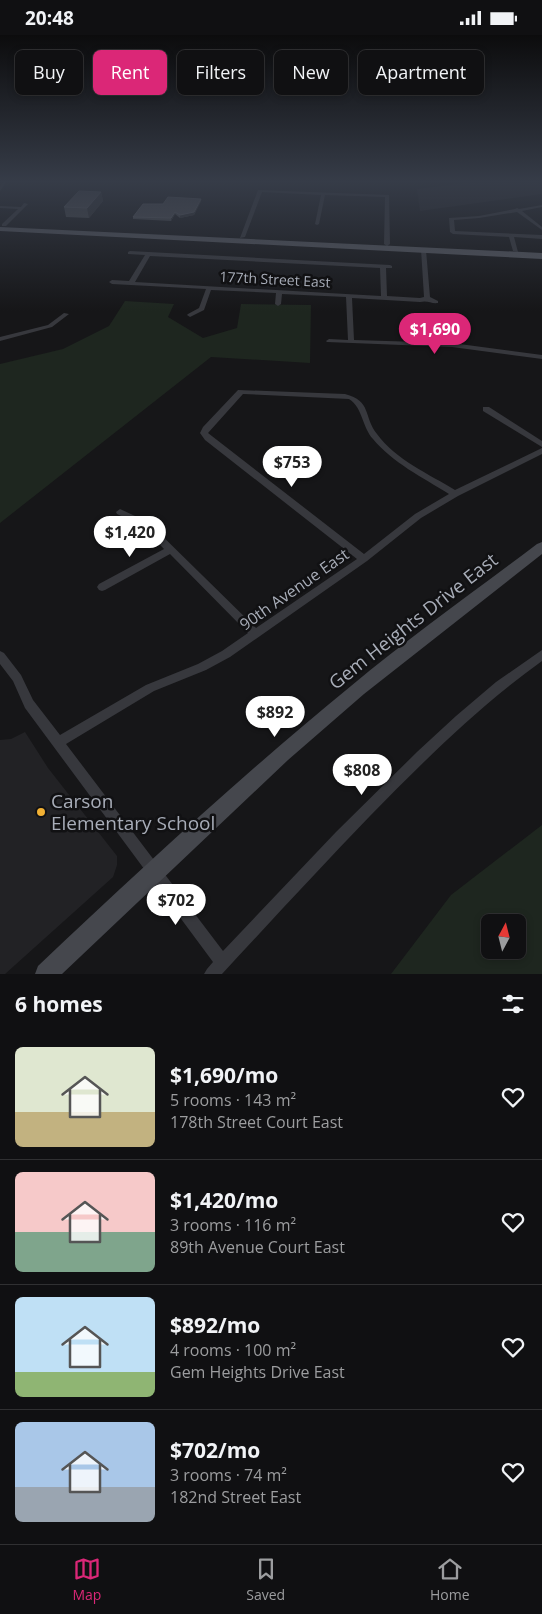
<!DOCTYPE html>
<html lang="en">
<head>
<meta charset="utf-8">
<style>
	body { margin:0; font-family:"Open Sans",sans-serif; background:#19191b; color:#f1f3f6; height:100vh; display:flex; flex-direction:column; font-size:19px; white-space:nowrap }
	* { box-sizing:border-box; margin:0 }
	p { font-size:16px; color:#9c9d9f }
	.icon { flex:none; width:28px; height:28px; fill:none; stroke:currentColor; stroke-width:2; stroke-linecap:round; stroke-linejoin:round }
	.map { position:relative; height:939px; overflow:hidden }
	.panel { display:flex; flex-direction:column; background:#101012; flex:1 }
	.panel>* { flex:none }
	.banner { position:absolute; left:15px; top:15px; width:512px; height:45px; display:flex; gap:10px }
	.needle { width:32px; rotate:7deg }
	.fabs { position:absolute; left:481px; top:879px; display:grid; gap:10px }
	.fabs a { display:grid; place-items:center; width:45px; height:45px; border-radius:8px; background:#101012; box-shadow:0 2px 8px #0003,0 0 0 1px #303032; font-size:25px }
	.price { position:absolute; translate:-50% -42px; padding:0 11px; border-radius:18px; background:#fff; color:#222; font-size:16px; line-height:32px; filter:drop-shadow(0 1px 2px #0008) }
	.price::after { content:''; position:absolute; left:50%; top:30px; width:15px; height:11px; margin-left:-8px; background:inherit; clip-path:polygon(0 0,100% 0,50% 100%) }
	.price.active { background:#db2777; color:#fff }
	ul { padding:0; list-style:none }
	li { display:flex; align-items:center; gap:15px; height:125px; padding:0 15px }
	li+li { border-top:1px solid #303032 }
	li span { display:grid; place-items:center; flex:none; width:140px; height:100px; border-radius:8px; color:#555 }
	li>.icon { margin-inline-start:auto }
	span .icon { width:60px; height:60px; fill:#fffc; stroke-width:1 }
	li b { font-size:21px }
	h2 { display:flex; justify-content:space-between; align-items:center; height:60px; padding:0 15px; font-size:21px }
	.pill { padding:0 18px; border-radius:8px; background:#101012; box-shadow:0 2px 8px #0003,0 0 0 1px #303032; font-size:18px; line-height:45px }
	.pill.active { background:#db2777; color:#fff }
	.status { display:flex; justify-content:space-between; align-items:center; height:35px; padding:0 25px; background:#101012; direction:ltr }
	.status svg { height:14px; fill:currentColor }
	.menu { display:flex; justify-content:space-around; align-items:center; height:70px; border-top:1px solid #303032; background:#101012; font-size:14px; color:#9c9d9f }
	.menu a { display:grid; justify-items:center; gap:2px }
	.menu .active { color:#db2777 }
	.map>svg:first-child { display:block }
	.built { fill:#222225 }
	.green { fill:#1e261f; fill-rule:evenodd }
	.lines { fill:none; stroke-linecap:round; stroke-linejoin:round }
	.street { fill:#37383d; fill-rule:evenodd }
	.secondary { fill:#45474d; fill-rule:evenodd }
	.primary { fill:#53555c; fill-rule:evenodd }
	.wall { fill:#47494d }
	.shaded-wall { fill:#2f3033 }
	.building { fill:#525359; stroke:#5f6168 }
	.poi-dot { fill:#f2b134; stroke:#111113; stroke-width:2 }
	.labels { text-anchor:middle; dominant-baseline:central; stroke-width:5; stroke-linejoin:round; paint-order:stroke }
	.far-street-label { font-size:14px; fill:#a8adb8; stroke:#111113 }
	.street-label { font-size:16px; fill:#a8adb8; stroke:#111113 }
	.near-street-label { font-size:19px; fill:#a8adb8; stroke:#111113 }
	.near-poi-label { font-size:19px; fill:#a8adb8; stroke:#111113; text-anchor:start }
</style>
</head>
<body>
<div class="status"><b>20:48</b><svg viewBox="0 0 49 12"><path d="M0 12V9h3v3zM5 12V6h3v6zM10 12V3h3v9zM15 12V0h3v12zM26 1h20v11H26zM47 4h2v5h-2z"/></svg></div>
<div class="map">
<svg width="542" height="939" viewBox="0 0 542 939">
	<rect width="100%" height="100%" fill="#161618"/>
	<g class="built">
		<path d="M489 145H542V159L420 176 417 154Z"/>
		<path d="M25 697 48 733 117 821V830L113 842 5 939H0V705L11 704Z"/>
	</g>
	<g class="green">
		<path d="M125 266 174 269 168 282 203 303 237 293 241 269 311 270 310 328 211 322 0 488V329L63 314 109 291Z"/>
		<path d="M542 790V939H391L451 860ZM490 888H518V915H490Z"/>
	</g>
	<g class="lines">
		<g class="street">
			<path d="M4 145H8L0 156V151Z"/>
			<path d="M258 155 389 160 390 209 387 211 384 209 385 162 325 160 319 189 317 190 315 189 321 160 262 157 245 202 240 203Z"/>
			<path d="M24 168 28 169 6 191H2V189L18 174 0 173V171L21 172Z"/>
			<path d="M542 170V172L522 176 542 192V195L517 177 479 183 454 185 455 196 542 200V204L514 202 518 217 513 216 509 202 453 199 450 197 449 183 479 181 515 174 517 173 519 174Z"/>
			<path d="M421 214 426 215 430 262 438 266V268C431 269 428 265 420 267L352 263 354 305 452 308 542 320V324L452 312 327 307 326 306 329 304 348 305 346 262 282 259 281 269 278 271 275 269 276 258 211 255 204 275 190 282 187 280 188 279 199 273 206 254 112 249 109 247 112 245 129 246 145 220 128 219V217L130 216 390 230 392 231V233H386L387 261 420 263 424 262ZM150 221 380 233 381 261 135 247Z"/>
			<path d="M64 278 69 279 52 292 0 306V302L48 290Z"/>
			<path d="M238 355 345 359C372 366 363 381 377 399 396 425 429 439 455 455L542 413V419L458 461 421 483 367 526 230 622 206 635 154 656 66 709 223 916 336 797 418 716 456 681 496 647 542 615V626C479 671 424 726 370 781 320 833 271 886 222 939H204L207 934 213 927 25 673 13 646 0 629V616L4 618 21 640 33 665 60 700 146 650 198 629 222 616 248 598 170 519 105 555 102 556 99 555 97 552 99 549 164 514 142 491 117 479 116 477 120 474 148 487 256 593 357 524 205 405 200 398 203 392ZM243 359 349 364C363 373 362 392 373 404 393 428 422 442 449 459L415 479 364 519 208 398Z"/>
			<path d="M483 372H489L542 406V412L483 376Z"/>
		</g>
		<path class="secondary" d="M542 507V519L364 659 288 725 62 939H35L38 931C140 835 242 740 351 651 411 601 475 556 537 509Z"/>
		<path class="primary" d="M0 192 542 218V224L0 196Z"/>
	</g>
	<g class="wall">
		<path d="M101 157 103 166 89 183 66 182 64 172Z"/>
		<path d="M201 166 194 180 180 183 175 179 171 186 133 184V182L163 169Z"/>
	</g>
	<g class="shaded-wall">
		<path d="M101 157 103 166 89 183 87 173Z"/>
		<path d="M201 164V166L194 180 180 183V180Z"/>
		<path d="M175 177V179L171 186V183Z"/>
	</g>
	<g class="building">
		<path d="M79 156 101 157 87 173 64 172Z"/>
		<path d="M168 162 201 164 194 177 180 180 175 177 171 183 133 182 143 169H163Z"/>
	</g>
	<linearGradient id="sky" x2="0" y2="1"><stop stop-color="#0c0c0d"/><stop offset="0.53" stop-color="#363c48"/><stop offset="1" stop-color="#363c48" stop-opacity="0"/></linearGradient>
	<rect width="542" height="276" fill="url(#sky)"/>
	<circle class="poi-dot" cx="41" cy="777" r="5"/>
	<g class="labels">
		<g class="far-street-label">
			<text transform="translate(275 244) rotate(3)">177th Street East</text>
		</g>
		<g class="street-label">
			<text transform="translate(294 554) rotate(-35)">90th Avenue East</text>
		</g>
		<g class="near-street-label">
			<text transform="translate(413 586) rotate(-38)">Gem Heights Drive East</text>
		</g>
		<g class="near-poi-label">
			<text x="51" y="766">Carson<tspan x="51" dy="22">Elementary School</tspan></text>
		</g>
	</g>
</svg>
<div class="fabs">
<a><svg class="needle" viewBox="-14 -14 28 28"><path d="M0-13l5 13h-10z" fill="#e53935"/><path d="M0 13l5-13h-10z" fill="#9c9d9f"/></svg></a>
</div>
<b class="price active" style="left:435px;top:320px">$1,690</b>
<b class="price" style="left:292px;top:453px">$753</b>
<b class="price" style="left:130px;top:523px">$1,420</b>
<b class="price" style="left:275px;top:703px">$892</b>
<b class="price" style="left:362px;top:761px">$808</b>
<b class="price" style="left:176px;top:891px">$702</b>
<div class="banner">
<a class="pill">Buy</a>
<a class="pill active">Rent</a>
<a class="pill">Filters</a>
<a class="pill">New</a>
<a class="pill">Apartment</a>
</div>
</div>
<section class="panel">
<h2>6 homes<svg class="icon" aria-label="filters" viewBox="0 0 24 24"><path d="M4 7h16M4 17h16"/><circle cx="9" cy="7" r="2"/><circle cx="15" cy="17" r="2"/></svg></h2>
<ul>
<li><span style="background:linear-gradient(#dfe7d0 65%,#c2b280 0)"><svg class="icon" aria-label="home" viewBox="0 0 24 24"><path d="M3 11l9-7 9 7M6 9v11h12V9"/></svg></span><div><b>$1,690/mo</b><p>5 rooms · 143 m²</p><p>178th Street Court East</p></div><svg class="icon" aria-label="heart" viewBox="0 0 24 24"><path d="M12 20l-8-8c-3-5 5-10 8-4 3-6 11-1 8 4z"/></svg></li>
<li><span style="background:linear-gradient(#f6c9c9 60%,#7fa58c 0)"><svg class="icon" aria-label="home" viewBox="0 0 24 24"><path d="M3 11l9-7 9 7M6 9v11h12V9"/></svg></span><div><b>$1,420/mo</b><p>3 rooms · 116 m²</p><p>89th Avenue Court East</p></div><svg class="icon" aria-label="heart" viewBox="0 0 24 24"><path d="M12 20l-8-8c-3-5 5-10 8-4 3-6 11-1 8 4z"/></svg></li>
<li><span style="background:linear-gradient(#bfe0f5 75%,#8fb573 0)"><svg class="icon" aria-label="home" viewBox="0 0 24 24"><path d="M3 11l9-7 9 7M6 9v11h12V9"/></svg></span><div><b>$892/mo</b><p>4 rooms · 100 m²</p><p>Gem Heights Drive East</p></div><svg class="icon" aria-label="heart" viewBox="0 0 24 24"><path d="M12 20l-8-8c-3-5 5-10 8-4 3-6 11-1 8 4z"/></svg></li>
<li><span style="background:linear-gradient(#a9c7e8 65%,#9aa5b1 0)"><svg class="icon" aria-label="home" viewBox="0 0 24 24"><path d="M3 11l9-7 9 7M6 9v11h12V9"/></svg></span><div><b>$702/mo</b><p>3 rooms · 74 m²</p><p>182nd Street East</p></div><svg class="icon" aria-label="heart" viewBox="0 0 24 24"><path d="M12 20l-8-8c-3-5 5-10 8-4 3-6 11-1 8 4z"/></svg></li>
</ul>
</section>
<nav class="menu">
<a class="active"><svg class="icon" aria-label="map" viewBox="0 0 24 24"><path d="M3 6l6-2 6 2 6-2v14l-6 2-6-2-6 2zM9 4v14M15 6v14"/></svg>Map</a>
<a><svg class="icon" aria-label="saved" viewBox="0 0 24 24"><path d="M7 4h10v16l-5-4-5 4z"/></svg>Saved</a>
<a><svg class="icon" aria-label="home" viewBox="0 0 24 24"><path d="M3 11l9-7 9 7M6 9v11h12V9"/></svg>Home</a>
</nav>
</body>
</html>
